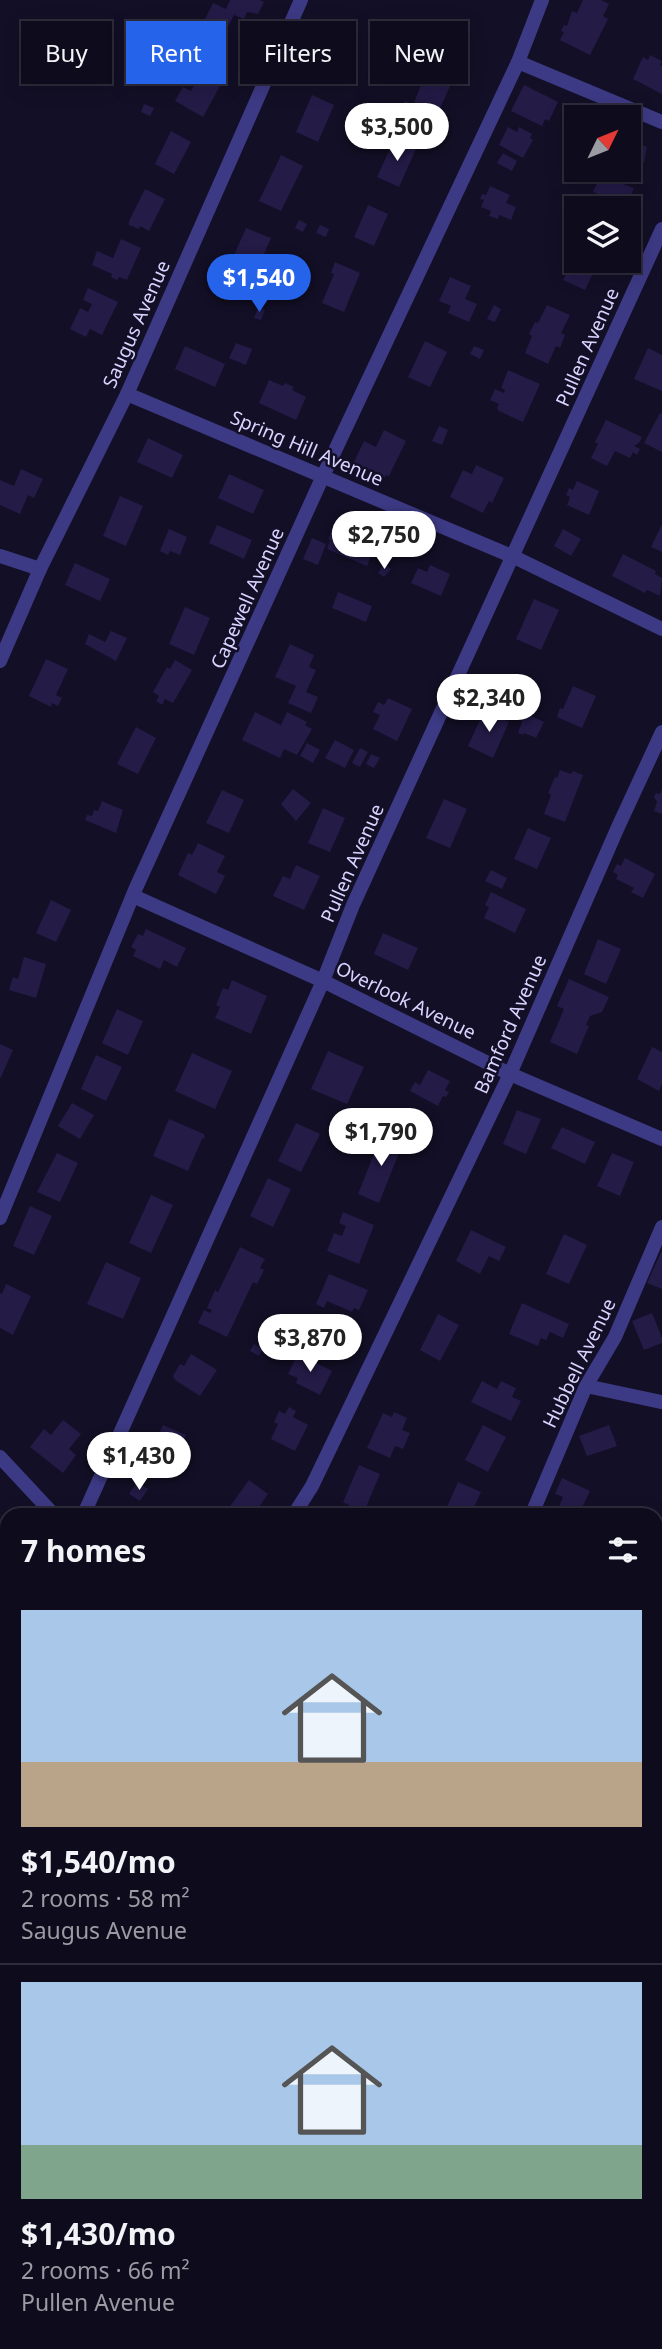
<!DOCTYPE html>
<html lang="en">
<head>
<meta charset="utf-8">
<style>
	body { margin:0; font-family:"Noto Sans",sans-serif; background:#1c1929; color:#f1f3f6; height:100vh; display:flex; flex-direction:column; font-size:26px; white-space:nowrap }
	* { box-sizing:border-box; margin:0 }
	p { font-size:23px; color:#9b9ba3 }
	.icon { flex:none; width:38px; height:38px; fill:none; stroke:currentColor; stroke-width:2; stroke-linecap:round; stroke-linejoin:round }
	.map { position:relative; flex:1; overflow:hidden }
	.details { position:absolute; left:0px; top:1508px; width:663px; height:842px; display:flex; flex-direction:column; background:#0e0b1c; border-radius:21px 21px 0 0; box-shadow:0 4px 18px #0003,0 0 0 2px #2e2b3b }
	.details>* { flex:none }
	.top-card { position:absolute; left:21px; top:21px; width:621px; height:63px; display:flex; gap:14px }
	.needle { width:46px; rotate:47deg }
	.controls { position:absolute; left:564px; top:105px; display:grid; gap:14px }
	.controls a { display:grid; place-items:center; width:77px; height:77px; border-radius:0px; background:#0e0b1c; box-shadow:0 4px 18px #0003,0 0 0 2px #2e2b3b; font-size:35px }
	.price { position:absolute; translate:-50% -60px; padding:0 16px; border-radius:24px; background:#fff; color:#222; font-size:23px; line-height:46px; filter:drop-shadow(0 2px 4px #0008) }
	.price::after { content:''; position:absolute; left:50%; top:42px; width:21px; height:16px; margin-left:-10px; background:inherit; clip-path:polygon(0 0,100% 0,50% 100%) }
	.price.on { background:#2563eb; color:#fff }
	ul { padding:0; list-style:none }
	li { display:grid; align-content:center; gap:14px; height:371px; padding:0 21px }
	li+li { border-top:2px solid #2e2b3b }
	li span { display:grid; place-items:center; height:217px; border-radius:0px; color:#555 }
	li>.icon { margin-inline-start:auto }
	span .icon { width:126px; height:126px; fill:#fffc; stroke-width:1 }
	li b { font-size:30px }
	h2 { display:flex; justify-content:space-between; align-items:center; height:84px; padding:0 21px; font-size:30px }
	.tag { padding:0 24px; border-radius:0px; background:#0e0b1c; box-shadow:0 4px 18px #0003,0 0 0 2px #2e2b3b; font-size:24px; line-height:63px }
	.tag.on { background:#2563eb; color:#fff }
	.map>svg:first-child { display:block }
	.building { fill:#241b47 }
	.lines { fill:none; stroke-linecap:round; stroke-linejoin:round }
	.street { stroke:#3d3a85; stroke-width:14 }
	.labels { text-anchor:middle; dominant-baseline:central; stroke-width:5; stroke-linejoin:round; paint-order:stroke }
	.street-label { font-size:19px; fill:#d9d4ff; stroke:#130f26 }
</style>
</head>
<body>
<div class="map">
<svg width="662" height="2349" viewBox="0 0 662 2349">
	<rect width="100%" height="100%" fill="#130f26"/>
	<g class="building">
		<path d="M230 0H259L264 2 258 14 247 12 244 19 234 15 221 40 200 29 213 3 226 9Z"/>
		<path d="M583 0H601L609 4 603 16 608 19 590 55 560 40 564 32 561 31 564 25 567 26 572 11 577 13Z"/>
		<path d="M336 26 357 35 344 68 323 59Z"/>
		<path d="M428 53 456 65 448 83 450 86 438 113 414 103 425 75 419 73Z"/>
		<path d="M650 55 662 61 660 65 662 66V94L633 79 643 57 648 60Z"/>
		<path d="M200 74 220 86 203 117 175 101 183 87 191 91Z"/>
		<path d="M524 85 558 102 549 121 545 119 542 126 511 111Z"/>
		<path d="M312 95 334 105 318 142 296 132Z"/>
		<path d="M405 101 421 109 417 116 401 109Z"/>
		<path d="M144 104 154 108 150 116 141 112Z"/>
		<path d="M508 127 517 132 519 127 532 134 530 138 533 140 523 158 499 145Z"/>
		<path d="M171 131 191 142 174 174 155 164Z"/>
		<path d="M628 139 647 147 644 163 640 161 637 168 628 164Z"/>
		<path d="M394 140 416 149 399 187 377 177Z"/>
		<path d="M503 153 517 161 512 171 497 163Z"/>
		<path d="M281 155 303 166 281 211 259 201Z"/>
		<path d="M612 173 626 179 623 184 634 188 626 205 616 201 613 208H601L595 205 600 195 593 192 599 179 607 183Z"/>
		<path d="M490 186 510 195 506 203 516 207 511 220 499 215 498 219 489 216 491 211 481 207 484 200 480 199 482 194 486 195Z"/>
		<path d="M145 189 165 199 149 231 140 226 139 229 129 225V221Z"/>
		<path d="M368 205 388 214 374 246 354 237Z"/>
		<path d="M299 220 307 224 303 232 295 228Z"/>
		<path d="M320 225 329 229 326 237 316 233Z"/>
		<path d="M246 228 271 238 252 282 227 271Z"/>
		<path d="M121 239 141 248 127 280 119 277 117 280 111 277 112 274 92 265 97 251 113 258Z"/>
		<path d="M573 242 576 243V261H599L585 290 563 280 574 260 566 257Z"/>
		<path d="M335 262 360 273 344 312 322 303 334 274 331 273Z"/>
		<path d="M294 277 305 282 301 289 291 283Z"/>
		<path d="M450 277 471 286 465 299 477 304 469 322 448 313 451 306 439 301Z"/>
		<path d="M88 288 118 302 102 335 90 329 86 337 70 329 80 308 88 312 92 304 83 300Z"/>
		<path d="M494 305 501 309 495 322 487 319Z"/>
		<path d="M547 305 570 315 561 333 565 335 560 348 556 346 548 364 525 353 532 336 529 334 535 322 538 323Z"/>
		<path d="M258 307 265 310 261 320 254 318Z"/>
		<path d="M425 341 447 352 430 387 408 377Z"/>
		<path d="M236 343 252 349 246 365 229 358Z"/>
		<path d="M185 346 225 364 215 387 175 369Z"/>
		<path d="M474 346 484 350 480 359 470 354Z"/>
		<path d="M648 348 662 355V391L634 379Z"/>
		<path d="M508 370 540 384 523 422 499 411 497 408 499 404 490 400 495 389 504 393 505 390 501 388Z"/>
		<path d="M269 380 283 386 285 383 294 387 292 390 306 397 296 420 259 403Z"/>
		<path d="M660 413 662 414V452L644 443Z"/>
		<path d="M606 420 642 437 639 443 634 446 640 449 637 455 633 452 630 458 615 451 607 466 591 458 598 444 595 442Z"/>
		<path d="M439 426 448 430 442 445 432 441Z"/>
		<path d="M384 430 406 441 389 476 386 475 384 478 353 464 364 441 376 447Z"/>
		<path d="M148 438 183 455 172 478 137 462Z"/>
		<path d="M476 465 504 478 492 503 489 501 483 513 450 497 463 470 472 474Z"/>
		<path d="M21 469 43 479 34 498 28 495 20 514 0 505V480L14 486Z"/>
		<path d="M229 474 264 490 253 514 218 498Z"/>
		<path d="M577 481 599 491 589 515 567 505 570 497 566 495 569 488 573 490Z"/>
		<path d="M120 496 143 506 126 546 103 536Z"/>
		<path d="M336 522 377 540 367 566 327 549 330 540 328 539Z"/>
		<path d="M662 524V552L651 547Z"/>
		<path d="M217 525 252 540 244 559 209 543Z"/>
		<path d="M169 529 187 537 180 555 170 551 168 555 160 551Z"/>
		<path d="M563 529 581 539 571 556 554 546Z"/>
		<path d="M312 538 326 544 318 565 303 559Z"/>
		<path d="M416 544 426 549 422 556 413 551Z"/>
		<path d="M623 554 656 571 655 574 662 578 660 596 647 590 645 593 612 576Z"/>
		<path d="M75 563 110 579 100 601 65 585Z"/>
		<path d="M384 564 391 569 384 577 378 573Z"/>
		<path d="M430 565 450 574 441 596 411 583 418 568 427 572Z"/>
		<path d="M338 592 372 606 366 622 332 608Z"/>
		<path d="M534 599 559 610 541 650 516 639Z"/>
		<path d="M185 607 210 618 194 655 169 644Z"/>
		<path d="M111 631 127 638 116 661 85 644 89 634 105 642Z"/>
		<path d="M290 644 314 655 309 667 316 670 306 692 318 697 311 713 288 703 296 686 275 677Z"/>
		<path d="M46 659 68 669 56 695 62 698 58 706 52 703 51 707 29 696Z"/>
		<path d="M175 660 192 670 173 703 165 699 162 705 156 701 159 696 153 692 167 667 170 669Z"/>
		<path d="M573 686 596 696 582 728 557 717 560 708 563 709Z"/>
		<path d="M388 698 412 709 397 741 373 729 380 715 373 712 378 702 384 705Z"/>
		<path d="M484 711 509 722 493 758 468 746Z"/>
		<path d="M255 712 281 725 287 712 307 722 305 725 312 729 297 755 284 749 280 758 242 740Z"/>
		<path d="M525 713 544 722 536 738 524 733 523 735 518 733Z"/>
		<path d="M136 727 156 738 138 774 117 764Z"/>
		<path d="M335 740 354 750 345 768 325 758Z"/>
		<path d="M307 743 320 750 313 763 300 756Z"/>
		<path d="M360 748 368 752 360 767 352 763Z"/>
		<path d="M371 754 380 758 374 768 366 764Z"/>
		<path d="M560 770 571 774 573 771 583 775 565 822 544 814 551 795 548 793 555 777 557 778Z"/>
		<path d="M293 789 311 803 296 821 281 804Z"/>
		<path d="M662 789V814L654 811 657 802 654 797 656 793 660 794Z"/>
		<path d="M222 790 244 800 229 833 206 823Z"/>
		<path d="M444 799 467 809 450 848 426 838Z"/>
		<path d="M102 801 123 810 116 833 85 820 87 815 92 816 94 810 98 811Z"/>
		<path d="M323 808 345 818 330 852 308 843Z"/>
		<path d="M528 828 551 838 537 869 514 859Z"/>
		<path d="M198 843 225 856 217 872 225 876 216 894 178 875 188 853 192 855Z"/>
		<path d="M625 858 655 874 643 898 631 892 634 888 616 879 618 875 613 872 617 864 621 866Z"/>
		<path d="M296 865 320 876 304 910 273 896 283 876 290 879Z"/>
		<path d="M491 870 507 878 502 889 485 881Z"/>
		<path d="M491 892 526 909 515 933 484 918 489 907 485 905Z"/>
		<path d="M51 900 71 910 56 942 36 933Z"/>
		<path d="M146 929 186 948 177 967 164 960 160 969 133 956 136 950 131 947 138 934 143 936Z"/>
		<path d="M383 933 418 948 408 970 374 954Z"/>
		<path d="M598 939 621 949 606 984 584 974Z"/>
		<path d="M24 957 46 964 36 998 9 990 13 977 18 979Z"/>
		<path d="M569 979 609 997 602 1012 590 1016 586 1025 589 1026 577 1054 550 1042 564 1009 557 1006Z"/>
		<path d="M232 980 267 996 251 1034 215 1018 220 1007 216 1005 223 988 228 990Z"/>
		<path d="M117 1009 143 1021 128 1055 102 1043Z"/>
		<path d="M0 1044 13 1050 0 1079Z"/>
		<path d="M652 1047 662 1052V1084L659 1091 637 1079Z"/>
		<path d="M328 1051 364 1067 347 1104 311 1089Z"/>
		<path d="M192 1053 232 1071 215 1109 175 1091Z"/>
		<path d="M96 1055 122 1067 106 1101 81 1089Z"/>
		<path d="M428 1070 450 1081 445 1090 449 1092 446 1097 443 1096 438 1106 410 1091 415 1082 420 1085Z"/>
		<path d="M72 1103 94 1115 80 1139 58 1126Z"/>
		<path d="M517 1110 541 1119 526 1154 503 1144Z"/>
		<path d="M169 1119 204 1134 205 1138 202 1139 188 1171 153 1156Z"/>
		<path d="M296 1123 320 1134 301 1172 278 1161Z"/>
		<path d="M562 1127 595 1142 585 1164 551 1148Z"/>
		<path d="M382 1134 403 1143 379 1203 358 1194Z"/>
		<path d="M57 1153 78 1163 60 1202 37 1192Z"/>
		<path d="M612 1153 634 1162 620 1196 597 1186Z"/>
		<path d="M268 1178 291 1189 273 1227 250 1216Z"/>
		<path d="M151 1195 173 1205 151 1253 129 1243Z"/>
		<path d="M30 1206 52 1216 34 1255 13 1246Z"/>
		<path d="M343 1212 374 1225 359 1264 327 1251 334 1233 342 1236 346 1226 339 1223Z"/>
		<path d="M471 1230 506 1247 499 1261 489 1256 480 1274 456 1261Z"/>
		<path d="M564 1234 587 1245 569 1284 546 1274Z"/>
		<path d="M240 1247 265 1259 260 1268 264 1270 257 1284 253 1282 227 1337 198 1323 204 1310 210 1313 212 1310 207 1308 215 1290 218 1292Z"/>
		<path d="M662 1250V1289L647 1283Z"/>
		<path d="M106 1262 141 1278 123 1319 87 1304Z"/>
		<path d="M329 1274 368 1290 359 1310 354 1308 352 1312 327 1301 324 1308 316 1304Z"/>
		<path d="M6 1284 31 1296 13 1335 0 1328V1293L2 1294Z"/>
		<path d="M522 1303 569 1324 563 1338 550 1332 546 1340 541 1338 538 1346 509 1334Z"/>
		<path d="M652 1313 662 1338V1343L644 1350 632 1321Z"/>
		<path d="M438 1314 459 1325 440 1361 420 1350Z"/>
		<path d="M334 1316 355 1326 345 1348 324 1337Z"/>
		<path d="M254 1344 263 1349 259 1356 250 1351Z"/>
		<path d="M191 1354 217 1370 200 1396 175 1380 173 1376 180 1364 184 1366Z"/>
		<path d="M298 1354 332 1371 320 1395 296 1383 298 1378 288 1374Z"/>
		<path d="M482 1381 497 1389 501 1381 516 1388 512 1397 521 1401 511 1421 471 1402Z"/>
		<path d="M289 1407 296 1411 293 1417 308 1425 295 1451 271 1439 278 1424 274 1422 279 1411 285 1414Z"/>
		<path d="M394 1412 407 1418 402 1430 410 1433 403 1449 395 1446 390 1458 367 1448 383 1413 392 1417Z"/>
		<path d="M63 1420 81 1434 69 1449 76 1455 63 1473 30 1447 44 1429 51 1435Z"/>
		<path d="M163 1425 186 1435 178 1452 184 1455 176 1473 172 1471 171 1475 146 1464Z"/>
		<path d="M483 1425 506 1437 488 1472 465 1460Z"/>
		<path d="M609 1425 617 1446 587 1456 579 1436Z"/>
		<path d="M359 1465 380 1474 364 1512 359 1510 356 1516H347L344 1514 349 1505 343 1502Z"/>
		<path d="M562 1478 590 1491 581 1510 586 1512 584 1516H566L557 1511 563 1497 555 1494Z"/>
		<path d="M249 1480 268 1494 253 1516H223Z"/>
		<path d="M137 1482 148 1489 140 1501 129 1494Z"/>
		<path d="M458 1482 481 1492 470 1516 437 1515 441 1505 447 1507Z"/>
		<path d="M0 1526 7 1532V1551L2 1558 0 1556Z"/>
		<path d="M656 1688 662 1691V1726L656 1723Z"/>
		<path d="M656 1752 662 1754V1787L656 1786Z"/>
		<path d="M0 2280H7V2334L0 2333 2 2307H0Z"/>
		<path d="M387 2344 419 2347V2349H387Z"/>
	</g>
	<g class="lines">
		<g class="street">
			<path d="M518 62 662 122"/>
			<path d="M127 394 514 557 662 629"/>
			<path d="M0 556 40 569"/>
			<path d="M0 661 40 569 127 394 301 0"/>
			<path d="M133 896 323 981 510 1074 662 1139"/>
			<path d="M0 1218 135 890 323 476 518 62 542 0"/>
			<path d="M586 1386 661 1402"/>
			<path d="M0 1457 55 1516"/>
			<path d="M83 1516 323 981 353 905 662 229"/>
			<path d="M293 1516 312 1486 510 1074 618 827 662 732"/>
			<path d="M531 1516 586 1386 615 1337 662 1227"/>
			<path d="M656 1647 662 1649"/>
			<path d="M0 1733 7 1723"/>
			<path d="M0 1983 7 1980"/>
			<path d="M160 2349V2343"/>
		</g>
	</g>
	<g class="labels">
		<g class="street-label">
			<text transform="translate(136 324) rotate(-66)">Saugus Avenue</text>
			<text transform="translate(587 347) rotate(-66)">Pullen Avenue</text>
			<text transform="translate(307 448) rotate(23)">Spring Hill Avenue</text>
			<text transform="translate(247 598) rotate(-66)">Capewell Avenue</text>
			<text transform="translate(352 863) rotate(-66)">Pullen Avenue</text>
			<text transform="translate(406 1000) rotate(26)">Overlook Avenue</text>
			<text transform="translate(510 1024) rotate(-66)">Bamford Avenue</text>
			<text transform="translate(579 1363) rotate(-64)">Hubbell Avenue</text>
		</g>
	</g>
</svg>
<div class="controls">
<a><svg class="needle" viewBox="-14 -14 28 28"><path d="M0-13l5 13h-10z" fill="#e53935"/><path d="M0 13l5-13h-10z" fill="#9b9ba3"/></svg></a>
<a><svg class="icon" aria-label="layers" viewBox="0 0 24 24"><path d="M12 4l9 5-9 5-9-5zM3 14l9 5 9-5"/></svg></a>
</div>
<b class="price" style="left:397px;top:163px">$3,500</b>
<b class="price on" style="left:259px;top:314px">$1,540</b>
<b class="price" style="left:384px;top:571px">$2,750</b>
<b class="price" style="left:489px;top:734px">$2,340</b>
<b class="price" style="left:381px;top:1168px">$1,790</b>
<b class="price" style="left:310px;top:1374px">$3,870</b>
<b class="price" style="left:139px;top:1492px">$1,430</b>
<div class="top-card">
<a class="tag">Buy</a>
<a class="tag on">Rent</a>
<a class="tag">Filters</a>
<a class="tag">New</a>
</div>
<section class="details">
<h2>7 homes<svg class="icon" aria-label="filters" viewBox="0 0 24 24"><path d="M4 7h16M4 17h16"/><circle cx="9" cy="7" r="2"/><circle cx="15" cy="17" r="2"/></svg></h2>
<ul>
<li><span style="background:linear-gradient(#a9c7e8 70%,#b9a48a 0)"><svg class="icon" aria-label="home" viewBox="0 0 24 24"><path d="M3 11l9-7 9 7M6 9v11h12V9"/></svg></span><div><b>$1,540/mo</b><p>2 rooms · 58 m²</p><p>Saugus Avenue</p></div></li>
<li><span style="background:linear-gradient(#a9c7e8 75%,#7fa58c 0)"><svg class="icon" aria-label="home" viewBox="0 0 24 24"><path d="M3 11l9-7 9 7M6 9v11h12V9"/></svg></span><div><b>$1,430/mo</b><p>2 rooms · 66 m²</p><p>Pullen Avenue</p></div></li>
</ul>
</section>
</div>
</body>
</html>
